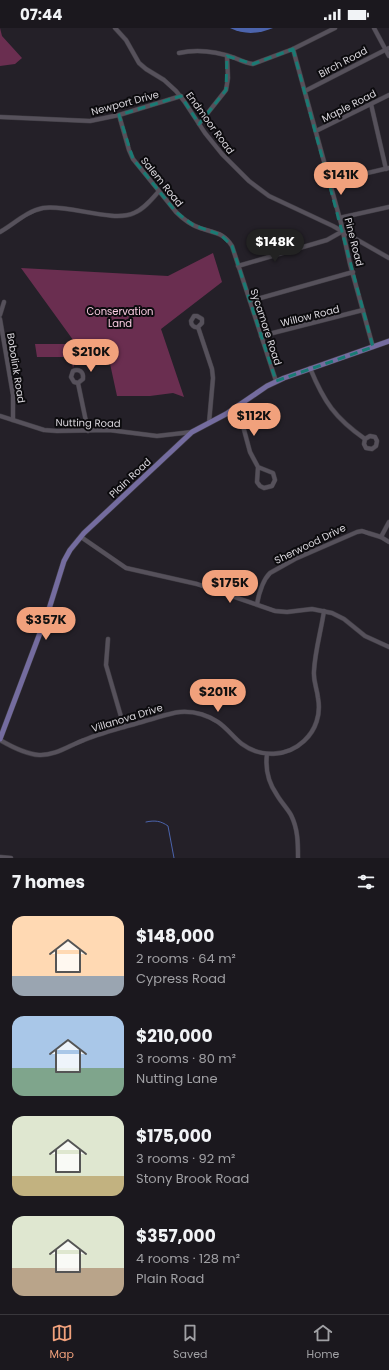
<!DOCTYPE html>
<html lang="en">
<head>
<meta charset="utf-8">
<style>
	body { margin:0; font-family:Poppins,sans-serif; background:#242127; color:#f1f3f6; height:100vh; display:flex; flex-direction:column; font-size:15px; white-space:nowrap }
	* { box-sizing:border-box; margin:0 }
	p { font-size:13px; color:#a0a0a4 }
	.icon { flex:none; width:22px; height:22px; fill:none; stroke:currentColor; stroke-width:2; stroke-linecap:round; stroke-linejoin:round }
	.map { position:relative; height:830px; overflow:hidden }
	.drawer { display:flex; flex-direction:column; background:#1b181e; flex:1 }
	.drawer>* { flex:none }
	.price { position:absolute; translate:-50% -34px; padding:0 9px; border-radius:14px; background:#f1a17c; color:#111; font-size:13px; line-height:26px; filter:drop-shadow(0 1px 2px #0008) }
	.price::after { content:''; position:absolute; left:50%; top:24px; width:12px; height:9px; margin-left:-6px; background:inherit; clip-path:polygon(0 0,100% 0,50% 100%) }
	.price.on { background:#222; color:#fff }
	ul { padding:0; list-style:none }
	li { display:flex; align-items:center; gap:12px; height:100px; padding:0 12px }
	li span { display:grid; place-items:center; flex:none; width:112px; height:80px; border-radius:12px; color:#555 }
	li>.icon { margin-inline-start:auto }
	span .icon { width:48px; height:48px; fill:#fffc; stroke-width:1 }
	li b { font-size:17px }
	h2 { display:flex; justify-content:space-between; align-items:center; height:48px; padding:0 12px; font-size:17px }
	.status { display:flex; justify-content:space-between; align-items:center; height:28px; padding:0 20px; background:#1b181e; direction:ltr }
	.status svg { height:11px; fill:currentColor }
	.dock { display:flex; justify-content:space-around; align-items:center; height:56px; border-top:1px solid #39373c; background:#1b181e; font-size:11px; color:#a0a0a4 }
	.dock a { display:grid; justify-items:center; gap:2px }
	.dock .on { color:#f1a17c }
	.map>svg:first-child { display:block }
	.green { fill:#6a2e50 }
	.water { fill:#4c64ad }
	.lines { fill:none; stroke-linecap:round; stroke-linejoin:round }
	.stream { stroke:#4c64ad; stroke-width:1 }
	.minor-casing { stroke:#3e3b42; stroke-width:5 }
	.major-casing { stroke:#3e3b42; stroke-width:6 }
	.minor { stroke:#56515b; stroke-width:4 }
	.major { stroke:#746c9f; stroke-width:5 }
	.marked { fill:none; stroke:#197b74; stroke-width:3; stroke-dasharray:8 5; stroke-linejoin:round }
	.labels { text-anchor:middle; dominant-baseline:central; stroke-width:4; stroke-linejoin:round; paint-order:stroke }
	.street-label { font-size:10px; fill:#d9d6dc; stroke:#0c0b0e }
	.park-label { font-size:10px; fill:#facbe2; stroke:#0c0b0e }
</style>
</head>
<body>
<div class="status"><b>07:44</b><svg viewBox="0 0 49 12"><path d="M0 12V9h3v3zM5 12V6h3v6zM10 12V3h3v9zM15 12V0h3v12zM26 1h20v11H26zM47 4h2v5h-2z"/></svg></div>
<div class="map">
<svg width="389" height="830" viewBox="0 0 389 830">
	<rect width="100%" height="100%" fill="#242028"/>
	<g class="green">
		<path d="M0 0 2 8 22 30 15 36 0 38Z"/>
		<path d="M213 225 222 254 161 301 184 369 173 365 150 368H117L109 331 76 330 73 340 71 329H37L35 316H76L21 240 168 248Z"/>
	</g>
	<path class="water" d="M230 0H273C258 6 245 7 230 0Z"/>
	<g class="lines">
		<path class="stream" d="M146 794C155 792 161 793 168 798L174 830"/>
		<defs>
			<g id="minor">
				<path d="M115 0 126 12 139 35 146 41 164 52 176 63 184 73 205 105 222 126 249 153 269 168 333 198 389 230"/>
				<path d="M374 0 389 28"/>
				<path d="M293 21 341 195 350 236 373 319"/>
				<path d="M179 25C197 21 218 24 235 30 242 33 246 35 253 36L293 21 335 0"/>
				<path d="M305 63 389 20"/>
				<path d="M371 76 386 141"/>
				<path d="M119 87 129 122 133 131 176 184C183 191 191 197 200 200 214 205 223 204 232 218L276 353"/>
				<path d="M0 89 90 93 119 87 181 68"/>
				<path d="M199 96 226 62 228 50 227 28"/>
				<path d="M316 103 389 67"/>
				<path d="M329 154 389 140"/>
				<path d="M339 190 389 179"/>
				<path d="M0 204C14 196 27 183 43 180 68 176 113 195 134 185 144 181 152 171 159 163"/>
				<path d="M238 238 327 212 343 203"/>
				<path d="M250 273 353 244"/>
				<path d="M0 287 4 274"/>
				<path d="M0 291 13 367V392"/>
				<path d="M198 299C194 300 191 297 191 293L194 288H197L202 291V295L198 299 212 341 213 350 209 395"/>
				<path d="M261 308 363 282"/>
				<path d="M310 340C324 374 335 390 365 411L364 416 366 420 372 421 376 418 377 413 375 409 370 408 365 411"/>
				<path d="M78 355 74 354 71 349 73 343C79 340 84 344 83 351L78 355 88 403"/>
				<path d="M235 380 243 398 250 424 258 439 257 454 260 458 264 460 272 458 275 452 273 445 258 439"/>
				<path d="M0 388 44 402 57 403 109 402 157 408 192 404"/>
				<path d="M81 509 126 540 197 556 275 583 287 584 312 581 332 585 344 591 365 608 389 619"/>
				<path d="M381 509 389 494"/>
				<path d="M257 576C259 565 262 553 270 545L295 531 357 504 362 503 368 505 381 509 389 514"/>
				<path d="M108 611 106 637 124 699"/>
				<path d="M0 712C12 719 25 726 39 727 55 728 70 717 84 712 104 704 125 699 145 693 157 690 169 685 180 684 193 683 207 687 218 694 227 700 234 710 242 716 261 730 287 729 304 713 316 702 321 686 318 670 317 660 313 653 314 643 315 623 321 603 324 583"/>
				<path d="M267 726C265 741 268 754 277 767 281 774 287 780 291 787 298 801 298 815 298 830"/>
				<path d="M0 829 11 830"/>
			</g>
			<path id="major" d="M0 711 49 581 64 533 70 522 84 505 192 404 226 386 267 358 284 350 389 313"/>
		</defs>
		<use href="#minor" class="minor-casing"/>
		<use href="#major" class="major-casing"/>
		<use href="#minor" class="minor"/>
		<use href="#major" class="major"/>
	</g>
	<path class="marked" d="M293 21 373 319 276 353 232 218 221 207 193 197 176 184 133 131 119 87 181 68 199 96 226 62 227 28 253 36Z"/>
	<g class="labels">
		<g class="street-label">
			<text transform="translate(343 34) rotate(-28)">Birch Road</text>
			<text transform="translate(125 75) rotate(-15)">Newport Drive</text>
			<text transform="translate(349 78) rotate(-27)">Maple Road</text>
			<text transform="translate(210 95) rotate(54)">Endmoor Road</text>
			<text transform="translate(162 154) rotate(51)">Salem Road</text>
			<text transform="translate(354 214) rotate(76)">Pine Road</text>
			<text transform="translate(310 288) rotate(-14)">Willow Road</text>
			<text transform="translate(266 299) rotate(72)">Sycamore Road</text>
			<text transform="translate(16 340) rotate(81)">Bobolink Road</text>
			<text transform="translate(88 395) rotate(1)">Nutting Road</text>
			<text transform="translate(130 450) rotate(-43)">Plain Road</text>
			<text transform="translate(310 516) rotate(-26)">Sherwood Drive</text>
			<text transform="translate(127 690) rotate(-17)">Villanova Drive</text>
		</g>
		<g class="park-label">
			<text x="120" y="283">Conservation<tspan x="120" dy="12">Land</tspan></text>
		</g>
	</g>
</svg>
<b class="price" style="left:341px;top:168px">$141K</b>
<b class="price on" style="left:275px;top:235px">$148K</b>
<b class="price" style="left:91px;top:345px">$210K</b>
<b class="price" style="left:254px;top:409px">$112K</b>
<b class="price" style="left:230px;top:576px">$175K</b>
<b class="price" style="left:46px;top:613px">$357K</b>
<b class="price" style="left:218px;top:685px">$201K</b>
</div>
<section class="drawer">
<h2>7 homes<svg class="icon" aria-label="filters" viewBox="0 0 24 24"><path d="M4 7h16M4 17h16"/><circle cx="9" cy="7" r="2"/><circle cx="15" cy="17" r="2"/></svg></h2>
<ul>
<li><span style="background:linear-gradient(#ffd9b3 75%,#9aa5b1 0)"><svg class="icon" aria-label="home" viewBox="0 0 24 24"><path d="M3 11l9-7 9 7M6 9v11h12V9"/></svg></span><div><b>$148,000</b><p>2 rooms · 64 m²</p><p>Cypress Road</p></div></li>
<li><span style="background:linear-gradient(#a9c7e8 65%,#7fa58c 0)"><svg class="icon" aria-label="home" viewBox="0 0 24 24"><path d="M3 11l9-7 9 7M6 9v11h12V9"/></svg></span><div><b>$210,000</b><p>3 rooms · 80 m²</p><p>Nutting Lane</p></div></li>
<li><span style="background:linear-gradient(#dfe7d0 75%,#c2b280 0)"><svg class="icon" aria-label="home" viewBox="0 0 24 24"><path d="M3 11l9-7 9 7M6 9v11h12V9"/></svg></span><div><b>$175,000</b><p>3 rooms · 92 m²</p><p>Stony Brook Road</p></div></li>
<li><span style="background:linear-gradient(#dfe7d0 65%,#b9a48a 0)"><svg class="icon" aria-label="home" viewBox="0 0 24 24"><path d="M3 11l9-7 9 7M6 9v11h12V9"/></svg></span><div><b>$357,000</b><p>4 rooms · 128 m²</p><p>Plain Road</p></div></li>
</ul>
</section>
<nav class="dock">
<a class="on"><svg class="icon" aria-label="map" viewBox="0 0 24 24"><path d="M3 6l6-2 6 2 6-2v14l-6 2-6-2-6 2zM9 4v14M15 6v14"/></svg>Map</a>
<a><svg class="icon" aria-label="saved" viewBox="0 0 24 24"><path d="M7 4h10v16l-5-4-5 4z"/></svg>Saved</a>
<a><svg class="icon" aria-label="home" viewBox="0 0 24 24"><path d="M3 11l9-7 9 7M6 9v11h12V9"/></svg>Home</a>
</nav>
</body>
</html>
